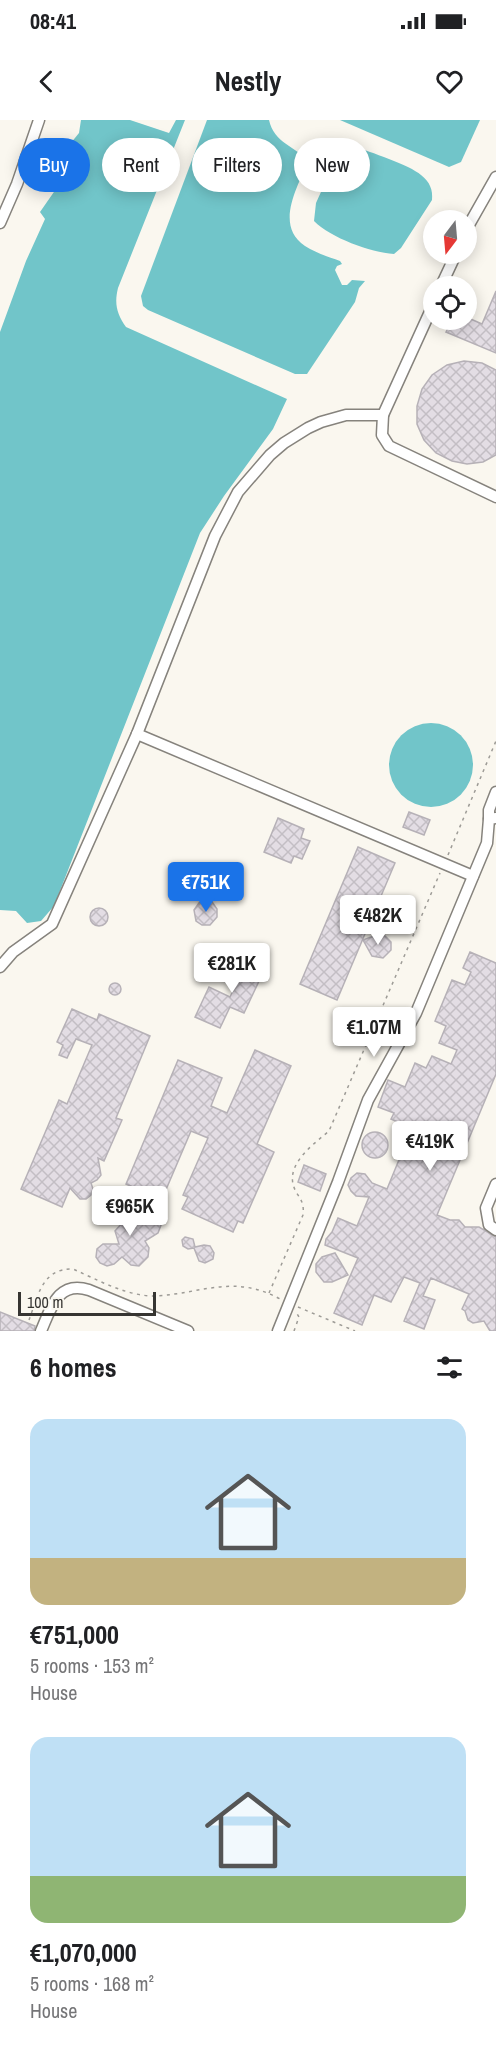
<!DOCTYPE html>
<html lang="en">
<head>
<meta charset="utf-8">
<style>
	body { margin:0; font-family:"Archivo Narrow",sans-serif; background:#f2f2f2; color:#202124; height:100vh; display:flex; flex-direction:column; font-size:22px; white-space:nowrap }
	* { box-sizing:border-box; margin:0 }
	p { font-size:20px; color:#757577 }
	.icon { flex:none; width:33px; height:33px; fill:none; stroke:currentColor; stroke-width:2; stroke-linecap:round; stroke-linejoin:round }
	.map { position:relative; height:1211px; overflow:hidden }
	.drawer { display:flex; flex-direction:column; background:#fff; flex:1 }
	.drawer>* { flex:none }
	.guide { position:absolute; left:18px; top:18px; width:460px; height:54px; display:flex; gap:12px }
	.needle { width:39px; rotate:196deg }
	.buttons { position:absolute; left:423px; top:90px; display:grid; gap:12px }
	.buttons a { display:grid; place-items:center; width:54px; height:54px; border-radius:50%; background:#fff; box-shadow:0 3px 15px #0003; font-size:30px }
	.scale { position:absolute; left:18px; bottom:15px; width:138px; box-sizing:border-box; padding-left:6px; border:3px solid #363532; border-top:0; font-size:16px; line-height:21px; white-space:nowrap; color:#363532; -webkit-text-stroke:4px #faf7ef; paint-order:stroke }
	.price { position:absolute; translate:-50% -51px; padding:0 14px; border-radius:6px; background:#fff; color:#222; font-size:20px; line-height:39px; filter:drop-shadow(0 2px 3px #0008) }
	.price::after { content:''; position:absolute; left:50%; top:36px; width:18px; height:14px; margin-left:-9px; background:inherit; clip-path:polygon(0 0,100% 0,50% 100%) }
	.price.selected { background:#1a73e8; color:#fff }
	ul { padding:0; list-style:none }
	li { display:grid; align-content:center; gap:12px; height:318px; padding:0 30px }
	li span { display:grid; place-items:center; height:186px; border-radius:18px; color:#555 }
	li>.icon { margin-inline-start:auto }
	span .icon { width:108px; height:108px; fill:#fffc; stroke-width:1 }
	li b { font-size:26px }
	h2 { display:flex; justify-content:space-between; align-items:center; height:72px; padding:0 30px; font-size:26px }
	.pill { padding:0 21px; border-radius:27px; background:#fff; box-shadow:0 3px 15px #0003; font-size:21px; line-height:54px }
	.pill.selected { background:#1a73e8; color:#fff }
	.status { display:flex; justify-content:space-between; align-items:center; height:42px; padding:0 30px; background:#fff; direction:ltr }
	.status svg { height:16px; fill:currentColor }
	header { display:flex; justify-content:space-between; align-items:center; height:78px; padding:0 30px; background:#fff; font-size:27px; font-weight:700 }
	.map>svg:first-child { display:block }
	.water { fill:#71c5c9 }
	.building { fill:url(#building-cross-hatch); stroke:#b6b1b7; stroke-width:1.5 }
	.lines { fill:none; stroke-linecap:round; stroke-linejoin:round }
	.minor-casing { stroke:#86837d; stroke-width:13 }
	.path { stroke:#9d9b96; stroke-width:1.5; stroke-dasharray:3 4.5; stroke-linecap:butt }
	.minor { stroke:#fff; stroke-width:10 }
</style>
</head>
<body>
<div class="status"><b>08:41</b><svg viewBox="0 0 49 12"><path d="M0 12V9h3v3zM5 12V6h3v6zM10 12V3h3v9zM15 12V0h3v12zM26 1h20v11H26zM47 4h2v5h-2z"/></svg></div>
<header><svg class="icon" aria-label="back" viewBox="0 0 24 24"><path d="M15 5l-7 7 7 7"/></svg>Nestly<svg class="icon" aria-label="heart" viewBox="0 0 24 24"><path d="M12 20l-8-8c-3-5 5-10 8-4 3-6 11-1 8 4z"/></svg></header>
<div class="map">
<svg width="496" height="1211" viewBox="0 0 496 1211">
	<defs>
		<pattern id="building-cross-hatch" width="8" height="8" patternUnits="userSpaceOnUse" patternTransform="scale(1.5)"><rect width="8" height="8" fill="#e3dde4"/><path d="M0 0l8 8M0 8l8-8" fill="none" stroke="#c3bec4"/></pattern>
	</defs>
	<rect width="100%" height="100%" fill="#faf7ef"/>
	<g class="water">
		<path d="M81 0H130L169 13 176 0H185L118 168C114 184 117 194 126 207L287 279 273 309 224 376 200 413 54 786 41 801 27 803 16 791 0 790V212L26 141 45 99 40 92 56 69 55 57 66 39V29L79 13Z"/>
		<path d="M207 0H269C274 23 295 26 308 41 298 67 274 105 305 126 316 133 329 137 340 141L342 144 337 146 335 150 342 165H347L352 160 365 161 359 168 355 182 307 254H295L148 190 143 186 141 176Z"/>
		<path d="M340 0H480L461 42 449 47Z"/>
		<path d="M354 26C369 32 410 45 421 55 430 62 433 70 432 80L401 128 394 134C370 132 331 118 314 101L316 83 334 43 337 28Z"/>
		<circle cx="431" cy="645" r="42"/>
	</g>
	<g class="building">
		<path d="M496 171V233L446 212 452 200H466V197L482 204Z"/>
		<path d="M464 241 482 243 496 250V335L483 342 467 344 452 341 436 333 424 320 417 304V286L422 269 432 255 447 245Z"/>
		<path d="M409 692 430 700 424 715 403 707Z"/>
		<path d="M278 698 304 709 301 718 310 721 302 739 294 736 291 743 264 732Z"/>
		<path d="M358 727 395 743 337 880 300 864Z"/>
		<path d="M215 754 226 758 229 770 221 778 211 780 205 766 208 759Z"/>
		<path d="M210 779 217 789V797L210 805H202L196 801 194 790 199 783Z"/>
		<circle cx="99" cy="797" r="9"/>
		<path d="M377 815 385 816 391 822V830L383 838 372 836 363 820Z"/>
		<path d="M470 832 496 843V954L437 1095 450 1100H459L465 1107H479L496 1117V1211H490L484 1201 473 1203 468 1200 465 1191 462 1189 469 1174 431 1158 423 1176 435 1180 424 1209 404 1201 420 1163 404 1157 391 1182 374 1175 362 1205 334 1193 358 1138 325 1125 326 1119 332 1112 338 1098 357 1106 369 1077 356 1076 351 1071 348 1065 351 1058 357 1053 365 1054 372 1063 387 1069 412 1008 391 999 394 993 378 987 388 960 405 967 415 943 426 948 432 936 451 944 457 930 439 923 446 906 435 901 452 860 465 865 471 852 463 848Z"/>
		<path d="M250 834 268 842 244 893 230 887 220 908 195 897 209 867 230 877Z"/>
		<circle cx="115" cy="869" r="6"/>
		<path d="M72 889 97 900 99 894 150 916 116 998 122 1000 104 1041 98 1038 101 1055 97 1060 91 1063 93 1069 91 1075 86 1079H80L70 1068 62 1087 21 1069 59 980 67 984 92 925 76 919 67 938 59 935 63 925 57 922Z"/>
		<path d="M255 930 291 946 257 1024 274 1032 243 1103 238 1101 233 1112 182 1089 188 1077 183 1075 208 1018 191 1011 162 1079 126 1064 178 940 222 958 211 986 227 993Z"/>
		<circle cx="375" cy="1025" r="13"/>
		<path d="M304 1045 326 1054 320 1071 298 1062Z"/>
		<path d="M121 1080H126L131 1083 135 1095 151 1091 158 1096 161 1100V1105L158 1113 145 1121 149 1128 148 1137 139 1146 131 1145 122 1137 114 1144 107 1146 100 1143 96 1137 97 1129 103 1124H119L115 1111 123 1102 116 1093 115 1087Z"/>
		<path d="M185 1117 193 1119 195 1127 204 1125 210 1126 214 1133 213 1139 205 1143 199 1141 194 1128 188 1129 183 1126 182 1120Z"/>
		<path d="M335 1133 348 1155 332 1162H324L316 1152V1144L322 1137Z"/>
		<path d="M0 1192 35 1206 34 1211H0Z"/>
	</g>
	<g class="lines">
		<defs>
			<g id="minor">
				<path d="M0 103 17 64 39 0"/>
				<path d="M466 110 496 57"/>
				<path d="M441 166 456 134"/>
				<path d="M383 295 434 183"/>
				<path d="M137 614 473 756"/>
				<path d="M489 699V690L496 672"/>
				<path d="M0 847 13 832 52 804 137 614 215 416 238 372 270 335 284 323 308 308 321 302 346 295H383L382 315 389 326 496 377"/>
				<path d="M496 1064 486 1088 489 1105 496 1110"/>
				<path d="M41 1211C51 1188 58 1160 89 1170L188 1211"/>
				<path d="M278 1211 338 1062 368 980 416 893 487 723 489 699 496 698"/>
			</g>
		</defs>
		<use href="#minor" class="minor-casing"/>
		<g class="path">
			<path d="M448 735 496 621"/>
			<path d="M269 1173 303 1095C305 1078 296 1077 293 1064 288 1042 315 1023 329 1011L440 753"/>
			<path d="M298 1187 355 1211"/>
			<path d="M29 1200C38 1176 42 1148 73 1149 98 1160 128 1177 157 1176 202 1173 235 1154 280 1179"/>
			<path d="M294 1211 299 1197 296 1192"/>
		</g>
		<use href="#minor" class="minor"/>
	</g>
</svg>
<div class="buttons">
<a><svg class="needle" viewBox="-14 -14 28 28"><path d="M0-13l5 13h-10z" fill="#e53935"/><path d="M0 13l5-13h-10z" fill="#757577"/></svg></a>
<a><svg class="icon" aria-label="locate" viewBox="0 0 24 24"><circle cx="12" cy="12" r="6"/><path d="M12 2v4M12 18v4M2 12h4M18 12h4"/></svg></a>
</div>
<div class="scale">100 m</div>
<b class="price selected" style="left:206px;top:793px">€751K</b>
<b class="price" style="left:378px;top:826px">€482K</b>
<b class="price" style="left:232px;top:874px">€281K</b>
<b class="price" style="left:374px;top:938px">€1.07M</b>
<b class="price" style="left:430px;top:1052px">€419K</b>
<b class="price" style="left:130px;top:1117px">€965K</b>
<div class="guide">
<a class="pill selected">Buy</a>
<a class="pill">Rent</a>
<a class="pill">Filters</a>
<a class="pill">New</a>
</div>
</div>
<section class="drawer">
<h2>6 homes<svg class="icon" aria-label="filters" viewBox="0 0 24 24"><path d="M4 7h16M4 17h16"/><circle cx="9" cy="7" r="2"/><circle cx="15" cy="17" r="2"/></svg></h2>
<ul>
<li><span style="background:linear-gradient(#bfe0f5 75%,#c2b280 0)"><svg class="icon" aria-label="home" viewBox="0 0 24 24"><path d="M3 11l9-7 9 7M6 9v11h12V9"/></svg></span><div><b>€751,000</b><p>5 rooms · 153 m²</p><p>House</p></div></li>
<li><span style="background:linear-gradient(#bfe0f5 75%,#8fb573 0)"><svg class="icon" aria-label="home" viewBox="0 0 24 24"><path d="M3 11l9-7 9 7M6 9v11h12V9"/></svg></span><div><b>€1,070,000</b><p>5 rooms · 168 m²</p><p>House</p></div></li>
</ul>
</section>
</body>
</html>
